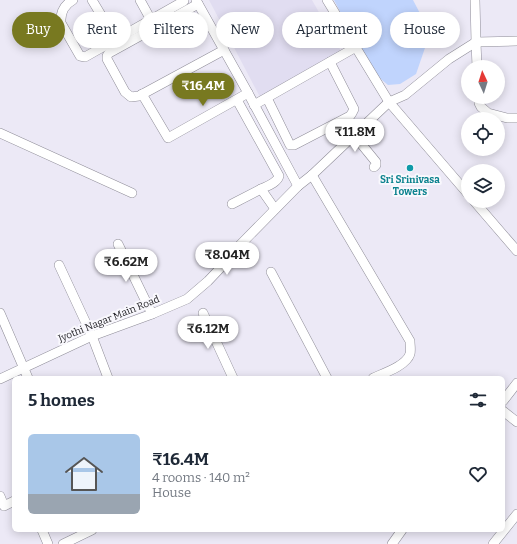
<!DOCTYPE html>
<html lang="en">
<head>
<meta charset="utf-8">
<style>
	body { margin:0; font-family:Bitter,serif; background:#f6f6f7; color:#1f2937; height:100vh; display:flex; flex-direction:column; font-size:15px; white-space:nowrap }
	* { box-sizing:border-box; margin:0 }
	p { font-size:13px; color:#747a83 }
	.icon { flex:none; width:22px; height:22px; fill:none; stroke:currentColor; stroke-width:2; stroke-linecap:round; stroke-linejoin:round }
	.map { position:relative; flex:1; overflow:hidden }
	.details { position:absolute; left:12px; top:376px; width:493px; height:156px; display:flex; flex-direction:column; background:#fff; border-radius:6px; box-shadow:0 2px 10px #0003 }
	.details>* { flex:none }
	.hud { position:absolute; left:12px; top:12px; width:493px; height:36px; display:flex; gap:8px }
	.needle { width:26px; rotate:356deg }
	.controls { position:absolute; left:461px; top:60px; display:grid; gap:8px }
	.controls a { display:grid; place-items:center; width:44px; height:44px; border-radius:50%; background:#fff; box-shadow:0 2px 10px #0003; font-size:20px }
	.price { position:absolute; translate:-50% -34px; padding:0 9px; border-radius:14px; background:#fff; color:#222; font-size:13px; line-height:26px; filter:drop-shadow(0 1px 2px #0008) }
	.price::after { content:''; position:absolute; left:50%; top:24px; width:12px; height:9px; margin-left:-6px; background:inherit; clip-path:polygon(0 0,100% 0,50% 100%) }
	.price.active { background:#787920; color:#fff }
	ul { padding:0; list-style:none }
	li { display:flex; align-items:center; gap:12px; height:100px; padding:0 16px }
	li span { display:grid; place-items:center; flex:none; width:112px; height:80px; border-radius:6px; color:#555 }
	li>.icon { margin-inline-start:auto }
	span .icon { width:48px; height:48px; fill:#fffc; stroke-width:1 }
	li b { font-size:17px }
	h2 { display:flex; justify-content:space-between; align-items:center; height:48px; padding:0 16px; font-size:17px }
	.chip { padding:0 14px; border-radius:18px; background:#fff; box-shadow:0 2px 10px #0003; font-size:14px; line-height:36px }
	.chip.active { background:#787920; color:#fff }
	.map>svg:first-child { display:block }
	.built { fill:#e1ddf1 }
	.water { fill:#c0d4fd }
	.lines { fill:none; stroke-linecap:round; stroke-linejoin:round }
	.minor-casing { stroke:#8f8d98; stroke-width:10 }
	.minor { stroke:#fff; stroke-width:9 }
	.culture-dot { fill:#0f9aa8; stroke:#f9f8fd; stroke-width:1.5 }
	.labels { text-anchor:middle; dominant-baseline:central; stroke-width:4; stroke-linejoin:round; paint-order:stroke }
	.culture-label { font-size:10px; font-weight:bold; fill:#0d838f; stroke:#f9f8fd }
	.street-label { font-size:10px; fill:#1f1e23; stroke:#f9f8fd }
</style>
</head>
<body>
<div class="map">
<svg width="517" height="544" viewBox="0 0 517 544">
	<rect width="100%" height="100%" fill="#ece9f6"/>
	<path class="built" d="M209 0H312L341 51 260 97Z"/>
	<path class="water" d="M334 0H413L425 23 427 42 416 74 400 84 388 85 376 75 347 25Z"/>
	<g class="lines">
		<defs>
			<g id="minor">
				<path d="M73 0C64 5 60 12 61 23L80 56 85 57 184 1V0"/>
				<path d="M92 0 116 40"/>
				<path d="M140 0 151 20"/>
				<path d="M196 0 248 93 298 186"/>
				<path d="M327 0 389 102 468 194"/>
				<path d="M475 0 476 42 477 67"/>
				<path d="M198 4 109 53 107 56V59L125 92 131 97 139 96 224 50"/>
				<path d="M142 94 168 138 248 93"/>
				<path d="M479 97V103L481 107 488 113 507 118H517"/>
				<path d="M267 98 290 145H294L350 116 352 113 354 109 330 62"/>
				<path d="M237 100 279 176C277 183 267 186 261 189L275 209"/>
				<path d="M254 105 356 47"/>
				<path d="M0 133 132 193"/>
				<path d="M354 135 376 162V165L374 167"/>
				<path d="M312 175 410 341C410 345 411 350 410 354 406 366 384 373 373 378"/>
				<path d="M474 201 517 251"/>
				<path d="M232 204 261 189"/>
				<path d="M118 244 152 314"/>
				<path d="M59 265 92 336 108 378"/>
				<path d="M271 272 327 378"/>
				<path d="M0 313 28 378"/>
				<path d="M203 313 233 378"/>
				<path d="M0 379 92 336 152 314 187 299 208 281 227 261 240 245 298 186 312 175 389 102 405 95 449 59 476 42 517 41"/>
				<path d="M503 401 517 383"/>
				<path d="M503 411 517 422"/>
				<path d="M0 496 4 506 14 501"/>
				<path d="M42 530 48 544"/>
				<path d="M63 544 92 530"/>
				<path d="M392 544 402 530"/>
				<path d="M493 544 517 514"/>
			</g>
		</defs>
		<use href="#minor" class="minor-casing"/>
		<use href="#minor" class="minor"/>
	</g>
	<circle class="culture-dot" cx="410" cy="168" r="4"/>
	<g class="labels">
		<g class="culture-label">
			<text x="410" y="180">Sri Srinivasa<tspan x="410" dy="12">Towers</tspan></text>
		</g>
		<g class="street-label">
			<text transform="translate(109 319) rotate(-22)">Jyothi Nagar Main Road</text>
		</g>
	</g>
</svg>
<div class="controls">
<a><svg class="needle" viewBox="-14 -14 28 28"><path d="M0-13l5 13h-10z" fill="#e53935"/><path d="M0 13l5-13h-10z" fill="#747a83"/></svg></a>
<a><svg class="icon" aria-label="locate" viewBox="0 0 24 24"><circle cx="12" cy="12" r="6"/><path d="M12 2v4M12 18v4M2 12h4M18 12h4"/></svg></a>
<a><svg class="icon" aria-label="layers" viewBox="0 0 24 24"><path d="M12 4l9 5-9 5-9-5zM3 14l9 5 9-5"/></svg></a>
</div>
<b class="price active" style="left:203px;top:107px">₹16.4M</b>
<b class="price" style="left:355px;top:153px">₹11.8M</b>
<b class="price" style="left:227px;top:276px">₹8.04M</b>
<b class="price" style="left:126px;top:283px">₹6.62M</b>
<b class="price" style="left:208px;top:350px">₹6.12M</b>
<div class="hud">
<a class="chip active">Buy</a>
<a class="chip">Rent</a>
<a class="chip">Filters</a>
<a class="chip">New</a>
<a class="chip">Apartment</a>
<a class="chip">House</a>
</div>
<section class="details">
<h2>5 homes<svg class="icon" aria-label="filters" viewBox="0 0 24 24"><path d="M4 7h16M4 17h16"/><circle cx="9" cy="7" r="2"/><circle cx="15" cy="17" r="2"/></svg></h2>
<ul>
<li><span style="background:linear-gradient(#a9c7e8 75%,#9aa5b1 0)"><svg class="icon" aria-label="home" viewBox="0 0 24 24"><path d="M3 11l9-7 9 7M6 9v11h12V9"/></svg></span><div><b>₹16.4M</b><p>4 rooms · 140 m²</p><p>House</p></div><svg class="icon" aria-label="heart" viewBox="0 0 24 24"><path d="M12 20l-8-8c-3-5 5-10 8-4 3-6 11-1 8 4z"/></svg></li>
</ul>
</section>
</div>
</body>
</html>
